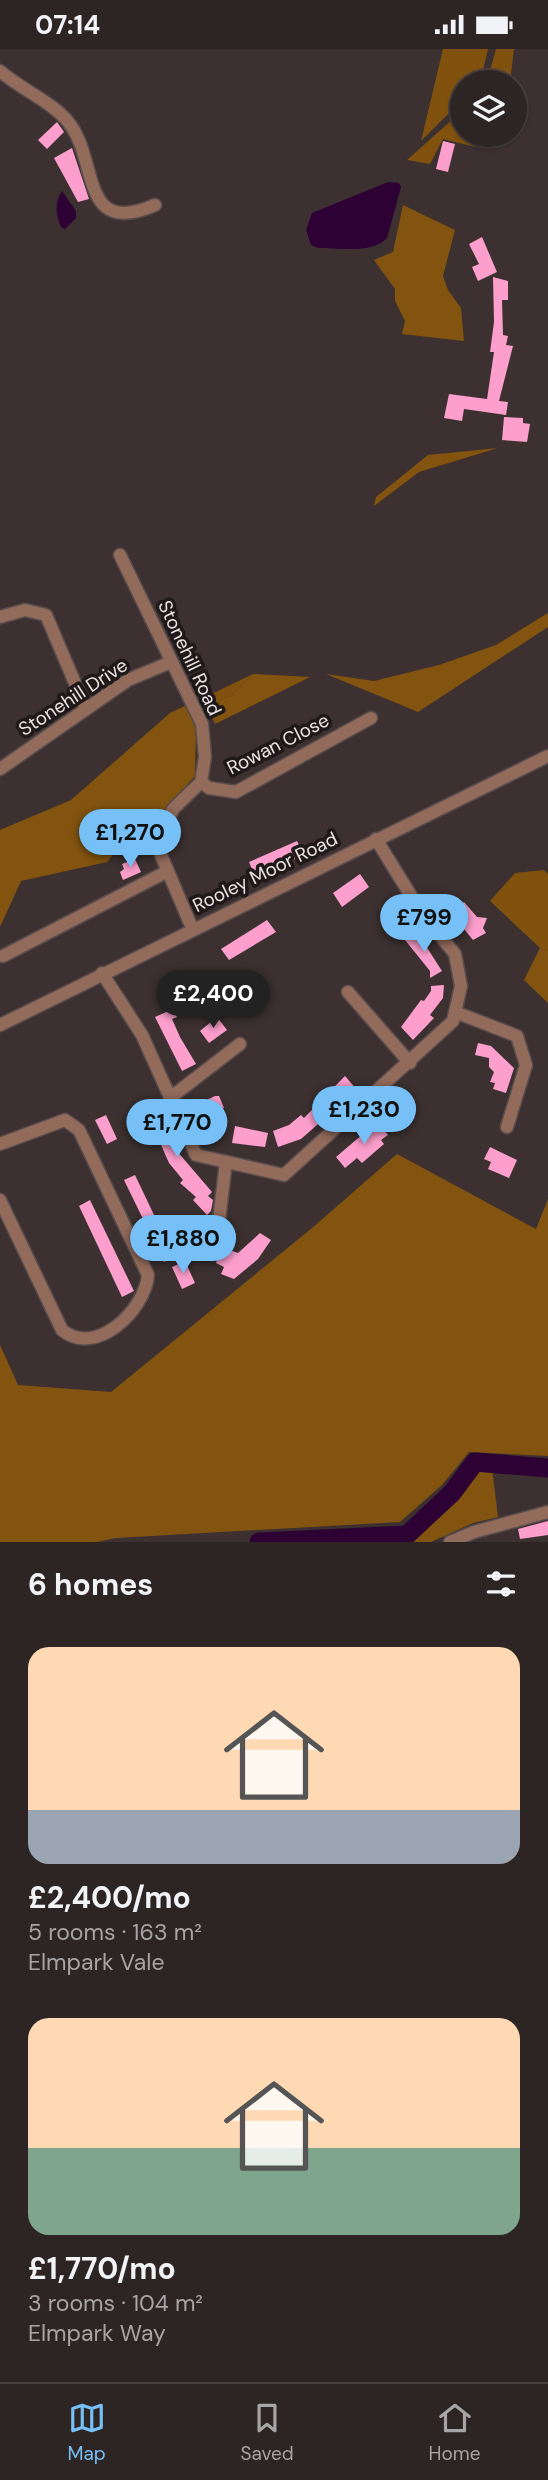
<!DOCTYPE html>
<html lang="en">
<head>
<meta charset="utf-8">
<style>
	body { margin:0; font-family:"DM Sans",sans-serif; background:#393031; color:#f1f3f6; height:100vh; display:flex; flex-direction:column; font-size:26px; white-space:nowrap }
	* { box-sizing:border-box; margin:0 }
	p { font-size:23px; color:#a7a4a6 }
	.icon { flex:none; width:38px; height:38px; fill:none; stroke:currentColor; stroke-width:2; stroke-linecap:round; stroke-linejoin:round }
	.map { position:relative; height:1493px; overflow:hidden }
	.side { display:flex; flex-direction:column; background:#2d2424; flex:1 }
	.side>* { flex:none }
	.controls { position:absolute; left:450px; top:21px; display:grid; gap:14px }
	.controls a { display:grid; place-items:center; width:77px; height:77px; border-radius:50%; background:#2d2424; box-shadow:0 2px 5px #0004,0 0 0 2px #484141; font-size:35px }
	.price { position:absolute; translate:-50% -60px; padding:0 16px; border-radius:24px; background:#77c0f7; color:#111; font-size:23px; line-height:46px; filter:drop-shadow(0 2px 4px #0008) }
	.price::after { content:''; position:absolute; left:50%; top:42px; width:21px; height:16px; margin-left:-10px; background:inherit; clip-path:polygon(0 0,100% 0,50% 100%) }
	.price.active { background:#222; color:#fff }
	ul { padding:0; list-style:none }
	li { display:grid; align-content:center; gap:14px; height:371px; padding:0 28px }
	li span { display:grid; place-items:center; height:217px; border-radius:21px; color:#555 }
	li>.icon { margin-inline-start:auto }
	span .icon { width:126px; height:126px; fill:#fffc; stroke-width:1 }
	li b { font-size:30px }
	h2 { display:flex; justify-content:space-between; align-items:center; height:84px; padding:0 28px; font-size:30px }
	.status { display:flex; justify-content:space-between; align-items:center; height:49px; padding:0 35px; background:#2d2424; direction:ltr }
	.status svg { height:19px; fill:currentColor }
	.dock { display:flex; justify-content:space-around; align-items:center; height:98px; border-top:2px solid #484141; background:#2d2424; font-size:19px; color:#a7a4a6 }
	.dock a { display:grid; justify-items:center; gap:4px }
	.dock .active { color:#77c0f7 }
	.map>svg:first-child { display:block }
	.green { fill:#80520e }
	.forest { fill:#83540f }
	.water { fill:#2d0133 }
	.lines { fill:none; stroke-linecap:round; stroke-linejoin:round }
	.river { stroke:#2d0133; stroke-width:19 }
	.building { fill:#fd9fcd }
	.minor-casing { stroke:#584c4c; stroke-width:15 }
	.minor { stroke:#926b5b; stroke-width:12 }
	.labels { text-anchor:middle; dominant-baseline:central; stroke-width:7; stroke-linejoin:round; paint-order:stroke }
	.street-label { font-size:19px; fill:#eae1e1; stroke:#1f191a }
</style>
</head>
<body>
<div class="status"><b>07:14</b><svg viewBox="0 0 49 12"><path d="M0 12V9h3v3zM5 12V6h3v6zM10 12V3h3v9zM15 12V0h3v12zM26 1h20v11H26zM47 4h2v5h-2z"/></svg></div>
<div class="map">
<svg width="548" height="1493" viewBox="0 0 548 1493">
	<rect width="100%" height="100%" fill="#3c3030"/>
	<g class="green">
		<path d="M443 0H488L480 33H462V51L421 92Z"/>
		<path d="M496 0H514L510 33H487Z"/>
		<path d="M462 62V86H480L475 98 443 90 430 115 407 111Z"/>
		<path d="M253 625 231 647 220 650 215 675 203 649Z"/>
		<path d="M544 821 548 825V902L540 899 490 852 515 824Z"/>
	</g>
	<g class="forest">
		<path d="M403 156 455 181 443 227 448 241 461 259 464 292 402 285 405 272 395 252V240L374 211 393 203Z"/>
		<path d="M498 399 419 423 374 457 376 448 428 406Z"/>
		<path d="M548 564V578L418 663 326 625 374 632 439 616 496 596Z"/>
		<path d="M253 625 310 628 215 675 220 650 231 647Z"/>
		<path d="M187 656 196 681 195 727 167 758 152 785 127 789 107 813 21 832 0 878V781L71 751 170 664Z"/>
		<path d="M540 899 548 902V954L524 931Z"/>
		<path d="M397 1105 536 1180 548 1150V1407L469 1403 442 1436 400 1473 116 1489 97 1493H0V1296L18 1336 111 1343 312 1179Z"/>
		<path d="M477 1416 492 1419 498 1468 473 1474 431 1493H363L410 1491 451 1453Z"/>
	</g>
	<g class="water">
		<path d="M388 133 399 134 401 138 387 189C373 205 338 199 318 199L311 196 306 181 312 164Z"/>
		<path d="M62 142 76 162V169L65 180 61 178C56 166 54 154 62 142Z"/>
	</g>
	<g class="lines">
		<path class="river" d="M259 1493 407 1486 452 1444 475 1413 548 1419"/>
	</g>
	<g class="building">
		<path d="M57 73 64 83 47 100 38 91Z"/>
		<path d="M443 92 455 95 448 123 436 120Z"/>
		<path d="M72 99 89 150 78 153 54 109Z"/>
		<path d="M482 188 497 223 478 232 472 218 479 215 469 195Z"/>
		<path d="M493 228 508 232V251H502L503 286 508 287 506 296 513 297 499 352 508 353 506 366 464 360 462 372 444 369 449 345 487 350 494 303H490L494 273Z"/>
		<path d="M504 368 523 369V374L530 375 527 393 502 391Z"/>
		<path d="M297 792 304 806 255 828 249 813Z"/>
		<path d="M135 810 141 823 123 831 120 823 124 820 122 815Z"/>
		<path d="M360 825 369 838 342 858 333 844Z"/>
		<path d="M464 853 477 868 487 869 483 879 486 884 473 891 451 864Z"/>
		<path d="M267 871 276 883 229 911 221 900Z"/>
		<path d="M417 883 442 922 430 929V922L405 891Z"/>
		<path d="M444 936 443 949 430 966 434 969 413 991 401 978 421 951 424 952 431 942V937Z"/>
		<path d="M173 960 177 968 172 970 180 988 196 1015 182 1022 155 968Z"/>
		<path d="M217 968 227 981 209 994 200 982Z"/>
		<path d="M478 994 491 997 514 1019 506 1044 493 1040 495 1034 490 1033 494 1023 489 1018V1009L475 1006Z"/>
		<path d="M345 1027 357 1041 301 1090 278 1098 273 1082 289 1076 301 1066 304 1069Z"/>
		<path d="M215 1047H219L224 1059 208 1067 202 1053Z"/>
		<path d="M151 1055 154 1062 159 1059 176 1101 212 1143 208 1147 213 1151 211 1162 207 1166 193 1151 196 1148 180 1134 183 1131 169 1114 158 1089 154 1091 150 1083 139 1060Z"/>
		<path d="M106 1066 117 1090 107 1095 95 1071Z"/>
		<path d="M377 1073 388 1086 381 1091 384 1095 362 1114 357 1109 345 1119 336 1108Z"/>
		<path d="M235 1077 268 1084 265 1098 232 1094Z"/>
		<path d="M490 1098 517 1111 509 1129 488 1120 491 1113 484 1110Z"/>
		<path d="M135 1126 174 1208 164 1213 124 1131Z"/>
		<path d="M90 1151 134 1242 122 1248 79 1157Z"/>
		<path d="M210 1170 217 1192 202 1195 198 1172Z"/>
		<path d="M260 1184 271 1191 258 1210 234 1230 221 1225 224 1218 216 1214 222 1198 238 1204Z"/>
		<path d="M185 1212 195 1234 182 1240 172 1218Z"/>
		<path d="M548 1472V1486L520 1490 518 1480Z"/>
	</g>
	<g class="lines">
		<defs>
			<g id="minor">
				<path d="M0 22C19 39 54 54 69 74 99 112 79 189 155 156"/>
				<path d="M120 506 202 675 205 708 201 733 173 760 163 783 161 806 192 879"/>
				<path d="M0 568 25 561 46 566 86 660"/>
				<path d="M0 720 128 631 171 613"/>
				<path d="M201 733 209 739 236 743 371 669"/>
				<path d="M3 907 166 823"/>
				<path d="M102 924 142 986 196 1106 284 1126 453 972 461 937 455 905 421 863 376 790"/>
				<path d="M348 943 410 1014"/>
				<path d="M455 963 517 987 526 1016 507 1078"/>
				<path d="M0 976 548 707"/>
				<path d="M170 1049 240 995"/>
				<path d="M0 1095 65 1071 79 1081 148 1226C145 1261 96 1309 62 1281L0 1151"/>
				<path d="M224 1180 219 1171 226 1113"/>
				<path d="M450 1493 474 1483 548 1463"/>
			</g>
		</defs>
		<use href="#minor" class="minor-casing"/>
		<use href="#minor" class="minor"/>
	</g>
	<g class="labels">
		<g class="street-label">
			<text transform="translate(190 609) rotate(65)">Stonehill Road</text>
			<text transform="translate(73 648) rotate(-33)">Stonehill Drive</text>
			<text transform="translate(278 695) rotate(-27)">Rowan Close</text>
			<text transform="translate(265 823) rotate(-26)">Rooley Moor Road</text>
		</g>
	</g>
</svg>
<div class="controls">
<a><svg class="icon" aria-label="layers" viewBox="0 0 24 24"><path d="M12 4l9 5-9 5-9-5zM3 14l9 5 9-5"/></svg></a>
</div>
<b class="price" style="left:130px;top:820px">£1,270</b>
<b class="price" style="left:424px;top:905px">£799</b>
<b class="price active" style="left:213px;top:981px">£2,400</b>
<b class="price" style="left:364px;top:1097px">£1,230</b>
<b class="price" style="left:177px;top:1110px">£1,770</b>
<b class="price" style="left:183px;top:1226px">£1,880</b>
</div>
<section class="side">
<h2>6 homes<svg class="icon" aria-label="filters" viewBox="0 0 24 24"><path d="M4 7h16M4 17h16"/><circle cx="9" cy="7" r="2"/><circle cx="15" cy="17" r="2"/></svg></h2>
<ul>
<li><span style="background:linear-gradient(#ffd9b3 75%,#9aa5b1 0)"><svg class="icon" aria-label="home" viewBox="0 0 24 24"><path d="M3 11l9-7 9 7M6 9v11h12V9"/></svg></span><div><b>£2,400/mo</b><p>5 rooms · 163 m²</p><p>Elmpark Vale</p></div></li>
<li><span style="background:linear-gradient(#ffd9b3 60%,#7fa58c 0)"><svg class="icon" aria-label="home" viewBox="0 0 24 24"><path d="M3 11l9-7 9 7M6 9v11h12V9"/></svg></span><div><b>£1,770/mo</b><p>3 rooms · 104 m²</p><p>Elmpark Way</p></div></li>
</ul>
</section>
<nav class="dock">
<a class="active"><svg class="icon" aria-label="map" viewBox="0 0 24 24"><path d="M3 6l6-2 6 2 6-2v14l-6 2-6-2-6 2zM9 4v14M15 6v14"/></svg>Map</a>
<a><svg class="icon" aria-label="saved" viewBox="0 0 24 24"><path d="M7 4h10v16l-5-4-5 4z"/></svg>Saved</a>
<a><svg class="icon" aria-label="home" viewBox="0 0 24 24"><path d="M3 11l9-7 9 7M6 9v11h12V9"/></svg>Home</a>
</nav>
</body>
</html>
